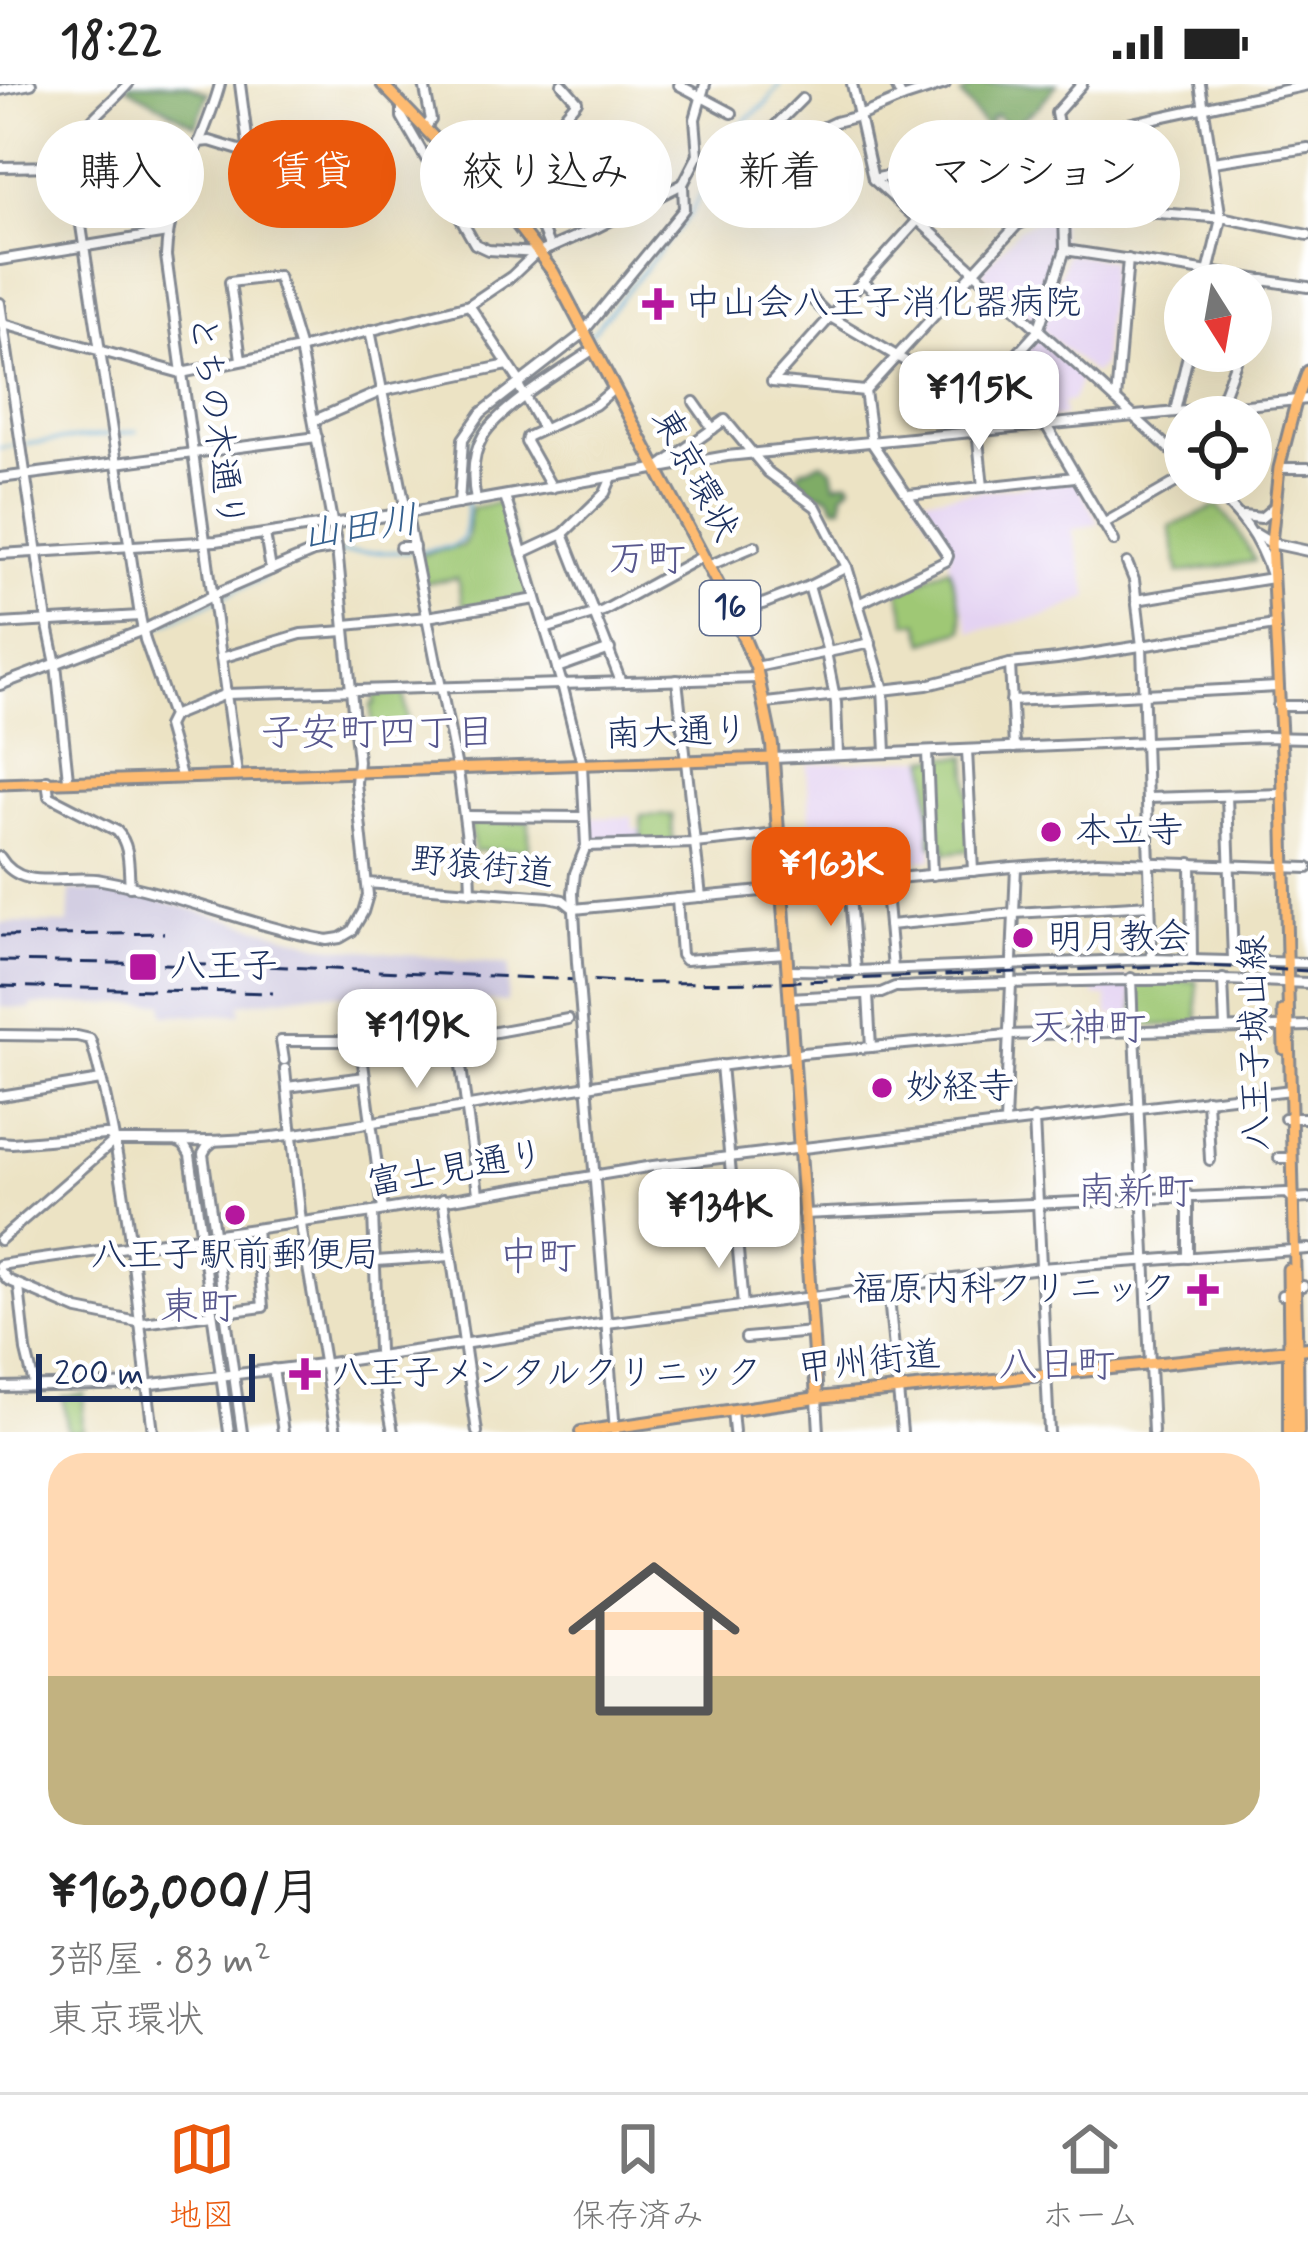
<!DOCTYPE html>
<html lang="ja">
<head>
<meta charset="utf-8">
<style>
	body { margin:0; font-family:Mynerve,"Klee One",sans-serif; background:#f6f6f6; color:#222; height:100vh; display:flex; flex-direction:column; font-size:45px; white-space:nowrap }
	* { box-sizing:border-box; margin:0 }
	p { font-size:39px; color:#767676 }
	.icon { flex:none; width:66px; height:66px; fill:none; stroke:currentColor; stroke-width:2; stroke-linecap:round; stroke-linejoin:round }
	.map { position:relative; height:1348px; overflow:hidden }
	.details { display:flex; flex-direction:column; background:#fff; flex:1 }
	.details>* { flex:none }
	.top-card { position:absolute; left:36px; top:36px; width:1236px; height:108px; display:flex; gap:24px }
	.needle { width:78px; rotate:169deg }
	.buttons { position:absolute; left:1164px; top:180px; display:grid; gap:24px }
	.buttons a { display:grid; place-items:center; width:108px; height:108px; border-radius:50%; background:#fff; box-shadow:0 12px 48px #0002; font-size:60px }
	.scale { position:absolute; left:36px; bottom:30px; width:219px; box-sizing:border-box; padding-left:12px; border:6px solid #1b2f5e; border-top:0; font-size:33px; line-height:42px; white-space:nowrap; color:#1b2f5e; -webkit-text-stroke:9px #fff; paint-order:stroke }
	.price { position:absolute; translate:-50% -102px; padding:0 27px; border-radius:24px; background:#fff; color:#222; font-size:39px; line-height:78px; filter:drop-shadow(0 3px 6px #0008) }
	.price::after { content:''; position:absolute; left:50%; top:72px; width:36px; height:27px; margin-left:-18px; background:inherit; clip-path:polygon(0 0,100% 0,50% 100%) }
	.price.active { background:#ea580c; color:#fff }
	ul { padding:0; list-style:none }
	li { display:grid; align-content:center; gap:24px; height:636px; padding:0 48px }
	li span { display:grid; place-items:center; height:372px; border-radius:36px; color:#555 }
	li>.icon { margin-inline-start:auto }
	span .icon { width:216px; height:216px; fill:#fffc; stroke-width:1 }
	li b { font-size:51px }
	.pill { padding:0 42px; border-radius:54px; background:#fff; box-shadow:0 12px 48px #0002; font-size:42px; line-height:108px }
	.pill.active { background:#ea580c; color:#fff }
	.status { display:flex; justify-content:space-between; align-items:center; height:84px; padding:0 60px; background:#fff; direction:ltr }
	.status svg { height:33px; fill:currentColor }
	.tabs { display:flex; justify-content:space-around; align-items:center; height:168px; border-top:3px solid #e0e0e0; background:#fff; font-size:33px; color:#767676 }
	.tabs a { display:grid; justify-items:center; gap:6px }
	.tabs .active { color:#ea580c }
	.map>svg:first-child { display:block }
	.built { fill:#e4d3f2 }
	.industrial { fill:#c6c0da }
	.green { fill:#9fc874; stroke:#5d7c69; stroke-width:3 }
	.forest { fill:#7fac66; stroke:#4d6e62; stroke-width:3 }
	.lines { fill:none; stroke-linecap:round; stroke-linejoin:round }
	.stream { stroke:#5caad6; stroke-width:3 }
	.minor-casing { stroke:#848991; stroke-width:14 }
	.major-casing { stroke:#848991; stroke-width:15 }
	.highway-casing { stroke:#848991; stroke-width:16 }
	.minor { stroke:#fff; stroke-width:8 }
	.major { stroke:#febb71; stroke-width:9 }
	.highway { stroke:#febb71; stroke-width:10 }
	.rail { stroke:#1b2f5e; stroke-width:3; stroke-dasharray:18 9; stroke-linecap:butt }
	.minor-bridge-casing { stroke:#848991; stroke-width:14; stroke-linecap:butt }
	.minor-bridge { stroke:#fff; stroke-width:8 }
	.poi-dot { fill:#b5179e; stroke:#fff; stroke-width:4.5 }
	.labels { text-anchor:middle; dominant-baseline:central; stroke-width:9; stroke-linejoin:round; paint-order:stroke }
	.shield { fill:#fff; stroke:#5f6d8e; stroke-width:3 }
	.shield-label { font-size:33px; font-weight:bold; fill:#1b2f5e }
	.poi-label { font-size:36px; fill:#1b2f5e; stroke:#fff; text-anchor:start }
	.street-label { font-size:36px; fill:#1b2f5e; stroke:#fff }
	.water-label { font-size:39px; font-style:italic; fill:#35608e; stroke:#fff }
	.neighbourhood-label { font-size:39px; fill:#58588e; stroke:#fff }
</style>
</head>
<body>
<div class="status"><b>18:22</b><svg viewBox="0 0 49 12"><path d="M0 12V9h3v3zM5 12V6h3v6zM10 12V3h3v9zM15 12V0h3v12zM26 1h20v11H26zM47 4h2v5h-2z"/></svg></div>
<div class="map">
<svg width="1308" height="1348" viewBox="0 0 1308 1348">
	<rect width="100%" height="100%" fill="#fff"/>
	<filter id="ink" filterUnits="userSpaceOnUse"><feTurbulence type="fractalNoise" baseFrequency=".00833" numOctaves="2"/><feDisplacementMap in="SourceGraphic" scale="24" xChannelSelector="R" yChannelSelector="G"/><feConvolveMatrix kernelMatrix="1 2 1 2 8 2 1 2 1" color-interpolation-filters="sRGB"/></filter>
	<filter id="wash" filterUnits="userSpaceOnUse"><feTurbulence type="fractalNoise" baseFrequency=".004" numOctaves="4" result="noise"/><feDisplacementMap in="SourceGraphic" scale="48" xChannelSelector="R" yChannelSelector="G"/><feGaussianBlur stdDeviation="2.7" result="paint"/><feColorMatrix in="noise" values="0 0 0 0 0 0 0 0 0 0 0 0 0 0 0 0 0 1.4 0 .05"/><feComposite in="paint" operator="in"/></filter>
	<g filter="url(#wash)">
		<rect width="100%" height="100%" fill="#ece3c4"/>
		<g class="built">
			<path d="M1060 127 1061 165 1036 239 981 188 1019 145Z"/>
			<path d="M1067 169 1111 176 1102 282 1094 290 1042 246Z"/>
			<path d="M1038 253 1081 293 1072 317 1063 319 1064 333 980 341 978 320Z"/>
			<path d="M1075 396 1099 439 1072 446 1089 513 1046 532 971 548 948 476 951 469 914 415Z"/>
			<path d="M927 674 932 775 888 779 889 796 852 800 849 782 813 784 807 680Z"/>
			<path d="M632 733 633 745H642V760L586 762 585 734Z"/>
			<path d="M1131 894 1133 947H1122L1120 931 1108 932 1107 913 1095 912 1093 896Z"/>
			<path d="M694 1117 696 1153 694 1156 663 1157 660 1146 668 1145 664 1127 674 1126V1118Z"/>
		</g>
		<path class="industrial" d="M102 800 325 862 509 881 507 918 315 909 240 920 241 930 164 931 163 919 32 921 30 925 0 923V839L68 840 70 806 100 808Z"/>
		<g class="green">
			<path d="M500 418 505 422 532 512 463 524 457 494 424 499 419 471 462 462 467 455 471 424Z"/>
			<path d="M1218 422 1236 443 1255 477 1179 489 1170 443Z"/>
			<path d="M949 483 961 525 963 546 925 558 919 538 907 539 899 507Z"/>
			<path d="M404 609 408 641 372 642 371 621 375 620V610Z"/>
			<path d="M967 672 972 766 945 769 944 760 931 761 927 674Z"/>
			<path d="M672 731 673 759 642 760 641 732Z"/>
			<path d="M469 735 529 737V765L474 767Z"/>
			<path d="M1197 897 1198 940 1137 942 1135 940 1134 899Z"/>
			<path d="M84 1310C84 1324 81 1335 83 1348H68L63 1314Z"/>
		</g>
		<g class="forest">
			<path d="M129 0H184L208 9 196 41 127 3Z"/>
			<path d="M975 0H1057L1037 24 1020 36 1019 44 1013 48 997 31 989 36 994 44 989 48 961 11Z"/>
			<path d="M822 378 832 385 835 400 849 397 851 401 843 409 842 422H835L829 412 815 408 797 392 801 386Z"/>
		</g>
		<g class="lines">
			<g class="stream">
				<path d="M591 250 692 128C701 99 719 103 731 83 738 71 738 55 739 42L767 19 780 0"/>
				<path d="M118 350 137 347"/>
				<path d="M26 360 107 351"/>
				<path d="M0 364 16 361"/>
				<path d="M419 467 451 463 462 456C471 429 464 399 469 371 476 329 544 292 577 267L585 257"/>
				<path d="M329 469 410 468"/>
				<path d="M154 545 265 493"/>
				<path d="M0 607 117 560"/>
			</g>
		</g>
	</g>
	<g filter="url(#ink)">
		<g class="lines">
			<defs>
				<g id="minor">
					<path d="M128 0C104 29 73 41 72 82L140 532 145 556 172 632 167 642 181 692"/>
					<path d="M220 0C205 58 168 111 166 172L237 690"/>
					<path d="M424 0 431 36 425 44"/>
					<path d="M562 0 577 17 565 31 580 48"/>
					<path d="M852 0 873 95 1185 379"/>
					<path d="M1200 0 1221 135 1205 201"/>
					<path d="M679 1 732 29"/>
					<path d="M0 6 31 0"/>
					<path d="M902 14 945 0"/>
					<path d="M402 20V33L475 160 488 166 539 169"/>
					<path d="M1113 44 1121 78"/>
					<path d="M199 58 210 57 249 69 240 0"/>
					<path d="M778 71 765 63 775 42 802 15"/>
					<path d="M1213 78 1308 64"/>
					<path d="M0 83 191 80"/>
					<path d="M513 93 527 110 558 82"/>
					<path d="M873 95 1308 1"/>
					<path d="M731 126 767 86 786 61 835 38 859 32 902 14 895 0"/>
					<path d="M515 138 522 129 502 102 545 65"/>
					<path d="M550 164 538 135 583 88 602 106 621 87 659 112"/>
					<path d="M1065 166 1308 203"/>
					<path d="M0 176 167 149"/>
					<path d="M862 197 884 216"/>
					<path d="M811 214 829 232 974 318"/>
					<path d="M0 219 47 537 56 580 68 695"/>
					<path d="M469 221 520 298"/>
					<path d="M1251 236 1264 196"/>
					<path d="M0 239 181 289 300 265 469 221 512 192 534 171 598 143 683 100 698 71 695 35 705 0"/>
					<path d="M370 246 459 694 470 778 471 808"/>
					<path d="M518 301 543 345"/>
					<path d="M865 307 1017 141 1045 128 1063 122 1226 134 1308 151"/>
					<path d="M865 307 772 298 917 137"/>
					<path d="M1116 316 1128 175"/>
					<path d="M694 318 713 345"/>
					<path d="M1175 327 1189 267"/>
					<path d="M1215 333 1240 267"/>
					<path d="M315 336 382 307 508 281"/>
					<path d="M1046 341 1114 457"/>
					<path d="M658 384 725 336 768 388 816 423 847 483 883 602 886 669"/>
					<path d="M1279 384H1308"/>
					<path d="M0 394 317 353"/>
					<path d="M983 403 974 318 1038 247 1065 166 1062 60 1056 29 1082 0"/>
					<path d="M552 404 526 358 527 353 595 321 615 304"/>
					<path d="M908 411 1075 393"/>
					<path d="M505 412 562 600 582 680 586 762 575 789 573 809 577 879"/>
					<path d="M476 417C472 396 472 371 483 352 500 323 565 285 594 265"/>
					<path d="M459 420 463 355 481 329 579 253 684 125 683 100"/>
					<path d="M1243 432 1261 434 1274 423"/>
					<path d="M1103 440 1185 393"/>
					<path d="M265 450 271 486"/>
					<path d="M563 450 621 598"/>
					<path d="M1256 450 1271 459 1308 467"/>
					<path d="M400 463H414"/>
					<path d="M522 469 563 450 605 409 612 393"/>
					<path d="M0 470 216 457 406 429 727 372 1308 315"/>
					<path d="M1127 479 1134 496 1142 562 1152 875"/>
					<path d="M708 482 755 462"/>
					<path d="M809 502 828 568"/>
					<path d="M1136 516 1272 494C1258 450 1240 430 1207 399"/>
					<path d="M860 519 946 477 948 472 872 359 865 307"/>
					<path d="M734 531 809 502 847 483"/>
					<path d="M0 540 140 532"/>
					<path d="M346 541 427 533 536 515"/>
					<path d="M545 545 603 527 703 472"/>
					<path d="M826 568 836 619 838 671"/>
					<path d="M221 574 301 550 345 547"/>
					<path d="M1010 580 1014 664"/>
					<path d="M756 583 871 559"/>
					<path d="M557 584 610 565"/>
					<path d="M677 596 701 813"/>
					<path d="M0 601 143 546 220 508 313 468 337 464"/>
					<path d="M1011 617 1278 603"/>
					<path d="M766 619 927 601 1010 580 1057 575 1275 541"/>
					<path d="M1278 622H1308"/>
					<path d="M172 632 226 610 757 594"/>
					<path d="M967 666 973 787"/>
					<path d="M927 668 932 791"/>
					<path d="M773 674 1263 653 1308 654"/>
					<path d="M47 696 49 712 117 747C131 762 128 783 130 803"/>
					<path d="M1227 712 1233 875"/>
					<path d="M1148 714 1283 710"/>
					<path d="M466 732 584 733"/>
					<path d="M586 762 695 759 778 750"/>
					<path d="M0 773C22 810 66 789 102 796 178 810 251 842 327 856L340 854 352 847 363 828 368 811 356 699 358 677 337 464 300 265 278 192 230 198 241 275"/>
					<path d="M1191 779 1192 875"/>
					<path d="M885 797 893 885"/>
					<path d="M367 799 549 813 563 816 573 824"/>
					<path d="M849 800 856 887"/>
					<path d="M677 815 681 871 685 876 786 869"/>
					<path d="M574 825 1012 783 1098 777 1308 784"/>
					<path d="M889 841 1015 829 1150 821"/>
					<path d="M788 886 856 887 1152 875 1308 879"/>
					<path d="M1131 894 1133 947"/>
					<path d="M1223 895 1225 944"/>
					<path d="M868 910 871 963"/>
					<path d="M580 911 615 1347"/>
					<path d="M789 914 881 909 895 903C1033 898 1170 892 1308 899"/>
					<path d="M1135 947 1153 1348"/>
					<path d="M0 951 77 952 90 955 92 960C128 1087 136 1218 153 1348"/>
					<path d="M457 953 478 1109"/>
					<path d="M362 972 568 935"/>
					<path d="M284 976 281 957H360L383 1126"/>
					<path d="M721 981 743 1221"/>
					<path d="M285 985 302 1148 336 1348"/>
					<path d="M287 1003 365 993"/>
					<path d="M0 1012 101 996"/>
					<path d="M1207 1015 1210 1076"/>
					<path d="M1285 1034H1308"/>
					<path d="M1034 1035 1049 1348"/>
					<path d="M1005 1039 1016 783"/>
					<path d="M214 1057 207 1063 203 1070 242 1348"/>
					<path d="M0 1058 12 1059 104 1051H109L114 1057C172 1057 231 1059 288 1051 454 1028 618 992 785 974L802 969 1008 951 1308 942"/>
					<path d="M178 1058 184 1061 190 1071 229 1348"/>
					<path d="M1279 1074H1292"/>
					<path d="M443 1115 477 1348"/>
					<path d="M373 1128 378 1267 393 1348"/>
					<path d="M803 1130 1287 1109 1293 1115 1308 1114"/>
					<path d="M0 1156 113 1058"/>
					<path d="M1188 1174V1111"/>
					<path d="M376 1177 451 1172"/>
					<path d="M0 1181 373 1128 653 1082 1291 1006"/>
					<path d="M0 1187 8 1196 78 1226 143 1239 212 1230"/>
					<path d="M19 1203 26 1267 34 1300"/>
					<path d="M888 1203 902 1348"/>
					<path d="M1282 1211H1289L1295 1202H1303"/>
					<path d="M225 1228 263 1223 256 1145"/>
					<path d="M746 1254 812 1248"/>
					<path d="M273 1285 283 1348"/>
					<path d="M0 1303 152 1300 330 1279 607 1239 1040 1184 1308 1165"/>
					<path d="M817 1314 819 1348"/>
					<path d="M732 1326 734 1348"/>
				</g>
				<g id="major">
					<path d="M0 700 773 674"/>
					<path d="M1283 927 1284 965"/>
					<path d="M1288 1185 1289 1265"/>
					<path d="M1297 1265 1282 670 1271 459 1279 384 1295 322 1308 287"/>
				</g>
				<g id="highway">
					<path d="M382 0 515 138 553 188 734 531 756 583 772 661 817 1314"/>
					<path d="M1289 1265V1348"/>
					<path d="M1297 1265 1298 1348"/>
					<path d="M581 1348 817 1314 1308 1264"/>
				</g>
			</defs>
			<use href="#minor" class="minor-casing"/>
			<use href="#major" class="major-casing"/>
			<use href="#highway" class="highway-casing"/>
			<use href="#minor" class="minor"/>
			<use href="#major" class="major"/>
			<use href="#highway" class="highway"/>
			<g class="rail">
				<path d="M0 852 164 849"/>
				<path d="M0 877 266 882 647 899 779 898 1186 881 1308 887"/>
				<path d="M0 902 273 909"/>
			</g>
			<defs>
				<path id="minor-bridge" d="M577 879 580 911"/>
			</defs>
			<use href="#minor-bridge" class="minor-bridge-casing"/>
			<use href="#minor-bridge" class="minor-bridge"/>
		</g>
	</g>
	<g class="poi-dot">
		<path d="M652 202h12v12h12v12h-12v12h-12v-12h-12v-12h12z"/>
		<circle cx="1051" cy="748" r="12"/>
		<circle cx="1023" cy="854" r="12"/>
		<rect x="128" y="868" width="30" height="30" rx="6"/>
		<circle cx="882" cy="1004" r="12"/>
		<circle cx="235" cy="1131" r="12"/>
		<path d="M1197 1188h12v12h12v12h-12v12h-12v-12h-12v-12h12z"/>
		<path d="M299 1272h12v12h12v12h-12v12h-12v-12h-12v-12h12z"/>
	</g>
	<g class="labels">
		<rect class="shield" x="700" y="497" width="60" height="54" rx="9"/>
		<g class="shield-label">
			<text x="730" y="524">16</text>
		</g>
		<g class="poi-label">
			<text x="685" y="220">中山会八王子消化器病院</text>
			<text x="1075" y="748">本立寺</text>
			<text x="1047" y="854">明月教会</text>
			<text x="170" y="883">八王子</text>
			<text x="906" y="1004">妙経寺</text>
			<text x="235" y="1172" text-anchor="middle">八王子駅前郵便局</text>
			<text x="1176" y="1206" text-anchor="end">福原内科クリニック</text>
			<text x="332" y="1290">八王子メンタルクリニック</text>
		</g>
		<g class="street-label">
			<text transform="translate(215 338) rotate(82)">とちの木通り</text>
			<text transform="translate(694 391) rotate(62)">東京環状</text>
			<text transform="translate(677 650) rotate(-2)">南大通り</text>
			<text transform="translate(482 784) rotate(6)">野猿街道</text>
			<text transform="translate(1256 959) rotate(-91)">八王子城山線</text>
			<text transform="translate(456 1086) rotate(-10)">富士見通り</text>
			<text transform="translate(869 1279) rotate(-6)">甲州街道</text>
		</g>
		<g class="water-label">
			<text transform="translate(360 445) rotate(-8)">山田川</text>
		</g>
		<g class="neighbourhood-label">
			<text x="647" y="476">万町</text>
			<text x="378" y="650">子安町四丁目</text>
			<text x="1088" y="945">天神町</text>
			<text x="1136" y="1109">南新町</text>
			<text x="538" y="1174">中町</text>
			<text x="199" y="1224">東町</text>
			<text x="1057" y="1282">八日町</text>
		</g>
	</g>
</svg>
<div class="buttons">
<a><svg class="needle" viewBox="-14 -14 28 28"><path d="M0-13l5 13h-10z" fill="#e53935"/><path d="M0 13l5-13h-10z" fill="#767676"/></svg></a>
<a><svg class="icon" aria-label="locate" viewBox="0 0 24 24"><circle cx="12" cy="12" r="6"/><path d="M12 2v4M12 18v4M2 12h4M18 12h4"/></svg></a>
</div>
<div class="scale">200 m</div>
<b class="price" style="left:979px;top:369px">¥115K</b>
<b class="price active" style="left:831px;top:845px">¥163K</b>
<b class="price" style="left:417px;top:1007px">¥119K</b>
<b class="price" style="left:719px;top:1187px">¥134K</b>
<div class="top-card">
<a class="pill">購入</a>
<a class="pill active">賃貸</a>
<a class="pill">絞り込み</a>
<a class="pill">新着</a>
<a class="pill">マンション</a>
</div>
</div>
<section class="details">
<ul>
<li><span style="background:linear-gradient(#ffd9b3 60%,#c2b280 0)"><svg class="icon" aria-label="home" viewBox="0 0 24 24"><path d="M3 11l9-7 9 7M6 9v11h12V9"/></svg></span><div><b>¥163,000/月</b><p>3部屋 · 83 m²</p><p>東京環状</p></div></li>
</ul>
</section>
<nav class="tabs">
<a class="active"><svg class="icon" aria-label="map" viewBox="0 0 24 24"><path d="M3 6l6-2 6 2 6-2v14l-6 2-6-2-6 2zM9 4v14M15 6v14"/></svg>地図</a>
<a><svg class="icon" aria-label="saved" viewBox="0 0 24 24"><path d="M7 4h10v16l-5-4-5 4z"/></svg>保存済み</a>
<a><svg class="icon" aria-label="home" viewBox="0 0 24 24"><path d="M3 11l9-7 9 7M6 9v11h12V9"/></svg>ホーム</a>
</nav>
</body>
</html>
